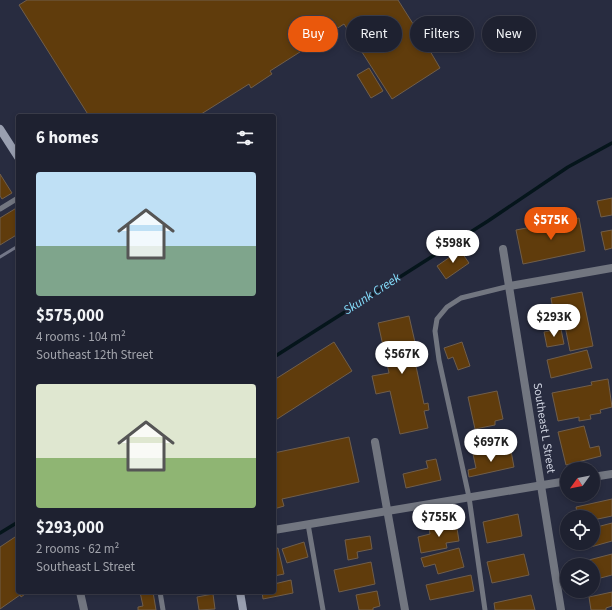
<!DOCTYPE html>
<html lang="en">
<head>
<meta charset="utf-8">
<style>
	body { margin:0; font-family:"Source Sans 3",sans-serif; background:#262938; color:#f1f3f6; height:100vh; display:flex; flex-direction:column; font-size:15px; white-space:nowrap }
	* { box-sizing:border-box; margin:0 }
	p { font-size:13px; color:#a1a3ab }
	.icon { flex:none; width:22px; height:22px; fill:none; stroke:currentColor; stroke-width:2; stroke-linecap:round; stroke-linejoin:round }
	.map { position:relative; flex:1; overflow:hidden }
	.drawer { position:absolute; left:16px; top:114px; width:260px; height:480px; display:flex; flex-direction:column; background:#1e2130; border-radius:4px; box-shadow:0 2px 6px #0003,0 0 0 1px #3c3e4c }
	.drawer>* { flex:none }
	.guide { position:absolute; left:288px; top:16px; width:264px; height:36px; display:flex; gap:8px }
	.needle { width:26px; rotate:237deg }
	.controls { position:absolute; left:560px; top:462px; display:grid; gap:8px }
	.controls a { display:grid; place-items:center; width:40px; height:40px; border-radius:50%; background:#1e2130; box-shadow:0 2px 6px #0003,0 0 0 1px #3c3e4c; font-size:20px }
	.price { position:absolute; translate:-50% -34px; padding:0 9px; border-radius:14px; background:#fff; color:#222; font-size:13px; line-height:26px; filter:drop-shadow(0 1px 2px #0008) }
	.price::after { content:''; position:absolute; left:50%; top:24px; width:12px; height:9px; margin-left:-6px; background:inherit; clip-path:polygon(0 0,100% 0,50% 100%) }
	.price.current { background:#ea580c; color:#fff }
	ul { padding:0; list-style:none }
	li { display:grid; align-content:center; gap:8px; height:212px; padding:0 20px }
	li span { display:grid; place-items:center; height:124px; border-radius:4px; color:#555 }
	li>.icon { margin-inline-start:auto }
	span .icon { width:72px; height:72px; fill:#fffc; stroke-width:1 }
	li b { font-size:17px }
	h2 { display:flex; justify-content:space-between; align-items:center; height:48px; padding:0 20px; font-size:17px }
	.tag { padding:0 14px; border-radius:18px; background:#1e2130; box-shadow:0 2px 6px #0003,0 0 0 1px #3c3e4c; font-size:14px; line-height:36px }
	.tag.current { background:#ea580c; color:#fff }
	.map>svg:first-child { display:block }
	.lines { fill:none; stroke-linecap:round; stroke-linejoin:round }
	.stream { stroke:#05151b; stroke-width:3.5 }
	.building { fill:#603c0c; stroke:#705e4b }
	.lane { stroke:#727680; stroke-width:5 }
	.street { stroke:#727680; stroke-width:8 }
	.secondary { stroke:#999fb0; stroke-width:8 }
	.rail { stroke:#737788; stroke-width:3 }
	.labels { text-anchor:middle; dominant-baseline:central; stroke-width:3; stroke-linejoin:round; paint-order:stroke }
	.street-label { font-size:12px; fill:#ced2df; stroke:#282c40 }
	.water-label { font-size:13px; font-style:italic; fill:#86dffe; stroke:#282c40 }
</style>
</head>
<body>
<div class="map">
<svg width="612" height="610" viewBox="0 0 612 610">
	<rect width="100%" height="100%" fill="#282c40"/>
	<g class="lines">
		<g class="stream">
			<path d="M274 357 488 221 568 167 612 143"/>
			<path d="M0 533 18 522"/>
		</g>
	</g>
	<g class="building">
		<path d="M27 0H398L422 38 432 32 440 44 430 51 440 68 392 99 344 24 270 71 272 74 251 88 249 84 198 116H89L19 5Z"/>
		<path d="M369 68 383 91 371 98 357 75Z"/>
		<path d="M0 174 12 193 2 199 0 196Z"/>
		<path d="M612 198V215L601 217 597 201Z"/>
		<path d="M18 207V234L0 245V218Z"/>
		<path d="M579 218 585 251 523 264 516 230Z"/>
		<path d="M612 230V248L605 250 601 232Z"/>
		<path d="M460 250 469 263 446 279 437 266Z"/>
		<path d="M582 292 593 346 570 351 564 321 555 322 551 298Z"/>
		<path d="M409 316 417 351 413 352 424 404 428 403 429 410 424 411 428 428 400 434 390 391 376 394 372 376 389 373 378 323Z"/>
		<path d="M561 329 564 344 547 347 544 332Z"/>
		<path d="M334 342 352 371 274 421V380Z"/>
		<path d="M462 342 470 366 458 370 453 357 448 359 444 348Z"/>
		<path d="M587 350 592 368 551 378 547 360Z"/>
		<path d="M608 379 612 407 600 410 601 413 590 415 591 419 579 421V417L558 421 552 393 592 385 591 382Z"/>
		<path d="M497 391 503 419 495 421V425L475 429 468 397Z"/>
		<path d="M584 426 590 448 599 446 601 456 566 465 558 432Z"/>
		<path d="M349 437 359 482 282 499 284 506 274 509V453Z"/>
		<path d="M491 451 492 455 511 451 514 467 469 477 468 470 476 468 473 454Z"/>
		<path d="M436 459 441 480 406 488 403 474 428 468 426 461Z"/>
		<path d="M612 499V516L593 520V517H578L576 507Z"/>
		<path d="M518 514 522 536 487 543 483 522Z"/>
		<path d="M456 522 459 541 446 543 447 548 421 553 418 537 430 534 429 528Z"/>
		<path d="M612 523V541L580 550 578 543H593V528Z"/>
		<path d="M18 535V592H28L21 597 20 595 0 609V547Z"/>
		<path d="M370 536 372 549 357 552 358 558 348 560 345 540Z"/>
		<path d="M304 542 308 557 287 563 282 549Z"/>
		<path d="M278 548 284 574 274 576V549Z"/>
		<path d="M459 548 464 567 438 574 435 564 424 567 421 558Z"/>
		<path d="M524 554 529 575 492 583 487 562Z"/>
		<path d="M612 554V575L593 580V565H581V562Z"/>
		<path d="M371 562 375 584 339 592 334 570Z"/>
		<path d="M471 575 474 591 430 600 426 585Z"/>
		<path d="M291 580 293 593 263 599 262 592H274V584Z"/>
		<path d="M377 591 380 606 373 608V610H359L356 595Z"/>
		<path d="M140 592H153L156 610H138V607L143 606Z"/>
		<path d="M612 592V606L606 608V610H591L589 597Z"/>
		<path d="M213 594 215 609 199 610 197 597Z"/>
		<path d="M531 595 535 610H495L494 603Z"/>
	</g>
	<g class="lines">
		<g class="lane">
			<path d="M0 209 18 198"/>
			<path d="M308 524 323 610"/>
			<path d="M160 592 163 610"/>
			<path d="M485 610 469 497 439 360 435 331 437 319 447 307 461 298 510 286"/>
		</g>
		<g class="street">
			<path d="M503 249 561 610"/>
			<path d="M510 286 612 268"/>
			<path d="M375 442 405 610"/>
			<path d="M593 477 612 474"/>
			<path d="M274 530 567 481"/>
			<path d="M80 592 84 610"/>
		</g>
		<g class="secondary">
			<path d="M0 129 18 157"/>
			<path d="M240 592 243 610"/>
		</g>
		<path class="rail" d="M0 257 18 246"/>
	</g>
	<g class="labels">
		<g class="street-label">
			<text transform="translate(544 428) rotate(81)">Southeast L Street</text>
		</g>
		<g class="water-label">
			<text transform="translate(372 294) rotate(-33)">Skunk Creek</text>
		</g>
	</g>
</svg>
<div class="controls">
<a><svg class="needle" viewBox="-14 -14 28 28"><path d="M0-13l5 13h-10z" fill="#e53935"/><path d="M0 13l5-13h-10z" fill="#a1a3ab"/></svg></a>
<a><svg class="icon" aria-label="locate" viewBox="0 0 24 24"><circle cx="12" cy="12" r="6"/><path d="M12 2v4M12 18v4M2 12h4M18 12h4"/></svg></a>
<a><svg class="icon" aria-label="layers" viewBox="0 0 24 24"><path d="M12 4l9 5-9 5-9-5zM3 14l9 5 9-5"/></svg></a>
</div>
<b class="price current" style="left:551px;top:241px">$575K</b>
<b class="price" style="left:453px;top:264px">$598K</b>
<b class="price" style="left:554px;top:338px">$293K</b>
<b class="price" style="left:402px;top:375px">$567K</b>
<b class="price" style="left:491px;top:463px">$697K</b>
<b class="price" style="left:439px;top:538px">$755K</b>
<div class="guide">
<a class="tag current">Buy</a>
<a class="tag">Rent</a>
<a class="tag">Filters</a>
<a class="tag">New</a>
</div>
<section class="drawer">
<h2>6 homes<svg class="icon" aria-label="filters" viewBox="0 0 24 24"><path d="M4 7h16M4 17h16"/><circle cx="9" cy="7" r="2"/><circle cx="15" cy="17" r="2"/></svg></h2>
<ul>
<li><span style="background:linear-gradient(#bfe0f5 60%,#7fa58c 0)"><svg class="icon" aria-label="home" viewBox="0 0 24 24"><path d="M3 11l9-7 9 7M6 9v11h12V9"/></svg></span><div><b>$575,000</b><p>4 rooms · 104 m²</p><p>Southeast 12th Street</p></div></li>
<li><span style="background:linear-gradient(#dfe7d0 60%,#8fb573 0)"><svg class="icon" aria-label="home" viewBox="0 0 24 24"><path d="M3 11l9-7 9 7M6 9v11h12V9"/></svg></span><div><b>$293,000</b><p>2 rooms · 62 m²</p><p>Southeast L Street</p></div></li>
</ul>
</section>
</div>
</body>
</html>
